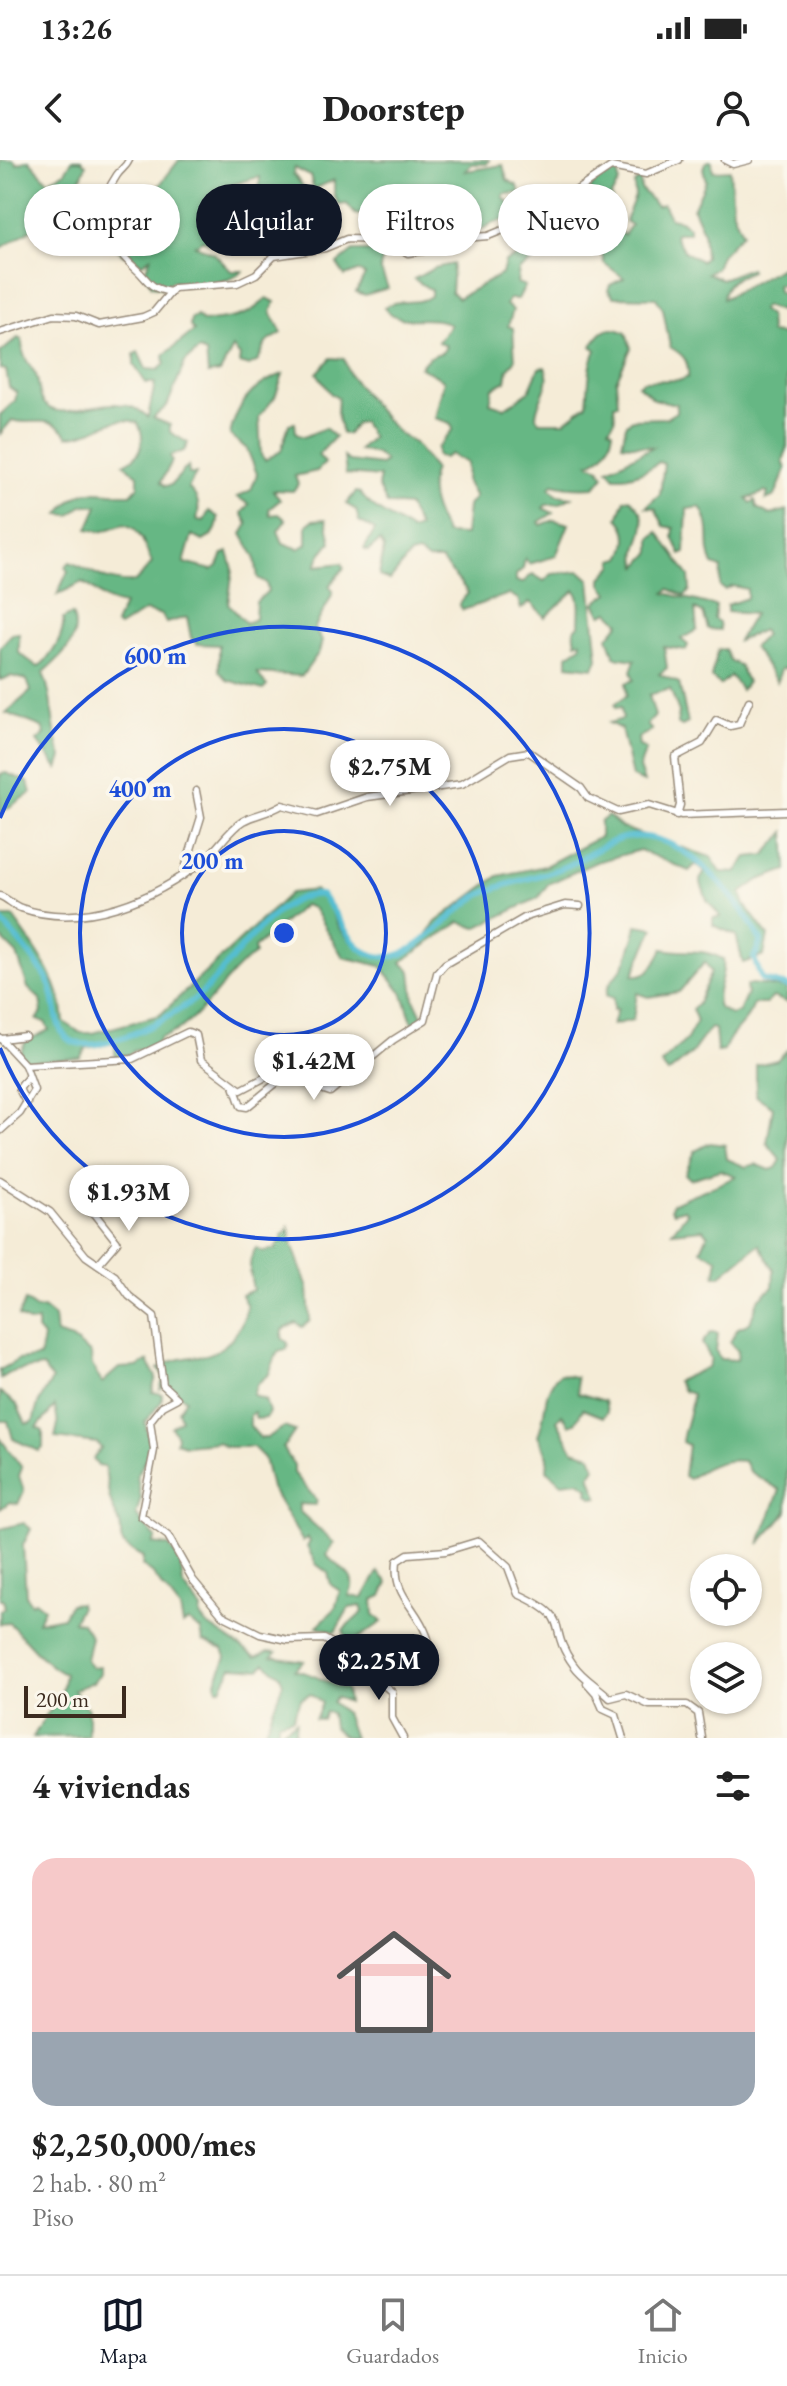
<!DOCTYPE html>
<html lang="es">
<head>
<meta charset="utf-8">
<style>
	body { margin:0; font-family:"EB Garamond",serif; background:#f2f2f2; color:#222; height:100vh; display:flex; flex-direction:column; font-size:30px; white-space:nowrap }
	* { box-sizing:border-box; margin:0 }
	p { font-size:26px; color:#767676 }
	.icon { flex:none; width:44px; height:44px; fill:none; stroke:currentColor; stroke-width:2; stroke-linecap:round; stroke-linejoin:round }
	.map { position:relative; height:1578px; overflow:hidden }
	.details { display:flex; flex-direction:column; background:#fff; flex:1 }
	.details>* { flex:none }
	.top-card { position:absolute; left:24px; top:24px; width:740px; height:72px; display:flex; gap:16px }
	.buttons { position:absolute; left:690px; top:1394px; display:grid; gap:16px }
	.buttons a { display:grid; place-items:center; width:72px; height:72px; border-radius:50%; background:#fff; box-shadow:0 2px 6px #0004; font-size:40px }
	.scale { position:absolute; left:24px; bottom:20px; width:102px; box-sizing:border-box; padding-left:8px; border:4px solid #3b2a1e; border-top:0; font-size:22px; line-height:28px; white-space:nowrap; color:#3b2a1e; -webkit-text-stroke:6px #fbf7ec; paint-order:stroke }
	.price { position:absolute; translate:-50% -68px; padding:0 18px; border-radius:28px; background:#fff; color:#222; font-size:26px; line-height:52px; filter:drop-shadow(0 2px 4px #0008) }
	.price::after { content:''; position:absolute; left:50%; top:48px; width:24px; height:18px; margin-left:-12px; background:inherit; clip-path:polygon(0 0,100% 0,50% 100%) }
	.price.on { background:#111827; color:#fff }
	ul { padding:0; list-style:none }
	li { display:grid; align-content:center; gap:16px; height:424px; padding:0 32px }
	li span { display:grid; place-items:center; height:248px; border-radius:24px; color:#555 }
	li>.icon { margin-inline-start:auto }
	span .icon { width:144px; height:144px; fill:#fffc; stroke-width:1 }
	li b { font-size:34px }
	h2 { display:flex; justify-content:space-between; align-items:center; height:96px; padding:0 32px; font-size:34px }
	.chip { padding:0 28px; border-radius:36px; background:#fff; box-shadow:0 2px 6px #0004; font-size:28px; line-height:72px }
	.chip.on { background:#111827; color:#fff }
	.status { display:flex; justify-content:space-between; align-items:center; height:56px; padding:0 40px; background:#fff; direction:ltr }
	.status svg { height:22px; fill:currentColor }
	header { display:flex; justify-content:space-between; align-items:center; height:104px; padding:0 32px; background:#fff; font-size:36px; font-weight:800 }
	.tab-bar { display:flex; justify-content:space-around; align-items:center; height:112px; border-top:2px solid #e0e0e0; background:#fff; font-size:22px; color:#767676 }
	.tab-bar a { display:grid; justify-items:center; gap:4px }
	.tab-bar .on { color:#111827 }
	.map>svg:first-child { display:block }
	.forest { fill:#66b784; stroke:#507051; stroke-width:2 }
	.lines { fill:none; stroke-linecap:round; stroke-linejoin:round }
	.river { stroke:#54bdd1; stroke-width:6 }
	.minor-casing { stroke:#988b7a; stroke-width:9 }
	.minor { stroke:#fff; stroke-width:6 }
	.ring { fill:none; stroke:#1d4ed8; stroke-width:4 }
	.centre { fill:#1d4ed8; stroke:#fbf7ec; stroke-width:4 }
	.ring-label { font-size:24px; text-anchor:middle; font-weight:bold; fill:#1d4ed8; stroke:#fbf7ec; stroke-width:7; stroke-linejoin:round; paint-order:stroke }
</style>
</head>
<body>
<div class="status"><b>13:26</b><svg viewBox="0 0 49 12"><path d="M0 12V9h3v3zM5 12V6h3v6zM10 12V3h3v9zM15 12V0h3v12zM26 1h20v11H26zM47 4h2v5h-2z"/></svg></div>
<header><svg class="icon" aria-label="back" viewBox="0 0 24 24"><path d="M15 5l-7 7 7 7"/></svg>Doorstep<svg class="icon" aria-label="person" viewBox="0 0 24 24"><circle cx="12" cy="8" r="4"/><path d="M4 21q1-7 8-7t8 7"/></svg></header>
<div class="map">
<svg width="787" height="1578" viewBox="0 0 787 1578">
	<rect width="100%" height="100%" fill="#fbf7ec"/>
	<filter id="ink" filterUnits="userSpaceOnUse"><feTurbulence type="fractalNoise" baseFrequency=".0125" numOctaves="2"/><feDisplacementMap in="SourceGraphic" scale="16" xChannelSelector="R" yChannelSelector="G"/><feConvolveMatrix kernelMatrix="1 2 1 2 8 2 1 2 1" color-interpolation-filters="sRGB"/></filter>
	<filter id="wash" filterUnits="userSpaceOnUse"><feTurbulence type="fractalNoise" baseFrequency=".006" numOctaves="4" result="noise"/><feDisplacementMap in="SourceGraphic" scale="32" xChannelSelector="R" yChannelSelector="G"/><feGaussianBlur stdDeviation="1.8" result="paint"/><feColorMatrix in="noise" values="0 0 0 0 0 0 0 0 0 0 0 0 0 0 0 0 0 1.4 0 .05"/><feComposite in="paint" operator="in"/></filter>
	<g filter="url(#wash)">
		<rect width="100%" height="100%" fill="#f5ecd7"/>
		<g class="forest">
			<path d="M0 0H14L17 4 29 0 48 21 65 12 72 0H81L86 5 79 23 96 40C78 47 60 53 65 77L59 82 53 59 49 58 0 89Z"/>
			<path d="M179 0H489L487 4H472L465 11 503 5 507 20 518 26 520 33 505 34 503 37 517 52 515 57 493 63 471 76V70L459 77 424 76 422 64 411 54 393 65V76L375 73 378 59 371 64 367 56 355 54 347 44 339 45 334 35V20L314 29 310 16 295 8 293 14 323 51 297 56 276 47 270 58 265 57 258 43 260 17C257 17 230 25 227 27V32L214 40 220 44 229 41 235 44 238 57 248 55 254 73 243 88 225 90 204 80 195 85 214 93 231 111H243C228 125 191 127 172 121L164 128 152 126 144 113 151 97 141 104 131 95H124L117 89 122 75 111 74 107 59 120 49 148 40Z"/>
			<path d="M712 1 713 11 730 10 733 52 742 73 721 95 716 108 707 113 722 119 750 108 751 111C736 117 724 122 723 139L787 104V125H777L778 132 787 135V148L783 152 765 146 761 150 769 155 770 173 787 175V289L783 301 786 309 775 336 766 340 768 333 765 332 747 339 751 343 755 340 757 348 770 355 787 350V508L781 509 777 522 753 487 765 475 762 470 738 481 754 454 727 452V445L747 438V429L733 426 725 430 720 426 721 408 713 405C703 384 715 370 700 347L687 349 685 393 681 395 673 377 674 368 664 366 655 348 646 347 660 334 664 304 659 302C648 311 629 318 615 317L608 309 653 287 622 284 626 265 632 259 666 258 676 252V244L654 239 638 225 643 221 681 220 688 217C689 201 684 195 670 187L663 149 656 138 614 137 608 130 610 125 624 118 604 103 600 85 585 81 582 95 568 84 571 69 555 57 571 48 578 55 588 53 595 64 600 63 603 54 596 50 587 35 596 20 613 12 618 13 619 22 611 36 620 73 624 75 631 65 625 61 635 36 634 24 640 19 641 29 657 46 663 44 670 58 680 60 689 68V73H676L675 77 685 92 701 101 705 98 703 71 693 49 706 21 703 8 706 2Z"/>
			<path d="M530 80H540C537 95 533 104 519 109L517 123 525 126 518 139H509L506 145 513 150 508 166 513 168 515 201 508 209 506 221 493 228 490 243 505 248 529 231 539 208 545 207C554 226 536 238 536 257L540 262H564L587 244C589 227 588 206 596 190L592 186C600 171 609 164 626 173L631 188 616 221 618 244H614L615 260 609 268 613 271C610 287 604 298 589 303L599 308 604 316 595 327C582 328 565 327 553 324L550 328 557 335 572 337 559 344 546 345 543 348 553 353 539 362 541 365 554 360 569 364 556 396 529 404 525 398 523 409 516 415V421L522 423 533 414 544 421 552 414 580 411 590 420 598 499 594 508 568 505V495L581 486V481L576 483 574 470 579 465C579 452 582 440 575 430L545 457 530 442 521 449 518 439 509 434 463 450 459 444 468 433C465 427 447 408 441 400H428L418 393 410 395 390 420 379 416 384 388 380 381 368 391 364 389 375 370 359 361 356 350 346 344 356 332 360 333C374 352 392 357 411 371L419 368 408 346 387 344 378 326 380 317 346 314 344 297 349 301 381 305 385 301 376 294 359 290 372 277 362 262 356 263 348 274H342L337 253 338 238 331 234 317 213 331 198 344 199 350 215 377 250 399 274 414 283 434 309C425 332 435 353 446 374L465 375 468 346 475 337 466 321 467 303 451 294 444 298 437 296V288L453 269 450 263 435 258 444 220 420 207 429 197 443 192 446 186 438 182 450 165C430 151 401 170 384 147 398 137 416 147 431 136V130L414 119 434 108 453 104 451 132 458 138 502 114 505 102 516 97Z"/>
			<path d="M353 91H369L383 97 380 108 388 128 365 135 356 132 365 115 358 111 345 116 337 104Z"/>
			<path d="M267 138 275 142 271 152 282 173 266 183 258 201 249 206 239 203 240 196 233 188 220 212 208 214 206 193 199 190 185 202 167 246 153 258 170 265V272L188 283 184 291 170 296 172 301 161 322 165 326 171 325 188 306 189 314H196L188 328C199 337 200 346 197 360L204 361 209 351 218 357C218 370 214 375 203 381L192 375 184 403 212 410 218 406 223 394 228 392 233 409 228 444 246 463 255 459 256 442 268 431 266 423 258 418 255 397 242 374 248 364 242 353 249 344 237 337 251 330 257 314 247 289 230 275C236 245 254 224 283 214L275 237 259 257 261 295 265 300 281 291 289 264 295 263 296 274 304 277 325 268 335 277 318 295 325 303 317 311 295 316 298 324 293 331 273 330 280 340 269 349 270 355 279 354 286 360 278 371 283 383 299 389 307 384V365L313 360 326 359 331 382 320 395 316 406 342 403 344 408 329 426 333 431C331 441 314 465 315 469 317 474 320 477 322 481L319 492 302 516 257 513 267 526 263 530 227 520 219 511V485L197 484 191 478 187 457 166 463 162 455 145 451 119 467 115 464 124 445C97 440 102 432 82 422L57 435 68 411 65 407 70 402C94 411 107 424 135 422L152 403 142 379 134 368 124 364 101 372 88 369 98 346 83 345 71 355 59 354C84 321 97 335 131 334L138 326V315L124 304C144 295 146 281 138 263 113 252 92 277 68 276 52 252 33 267 12 260L0 274V255L15 241 17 233 9 227 6 210 0 209V193L18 178 22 180C22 197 27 201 35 213 40 221 37 234 44 243 64 269 112 223 148 257L155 223H146L134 205V194L138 192 146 209 158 210 165 204 164 195 194 171 190 166 191 159 197 156 203 162C232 157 244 161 267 138Z"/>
			<path d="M630 338C634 344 640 348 642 354 649 375 631 385 638 406L651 392V378L658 372 689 416 690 430 685 436 669 429 665 433 716 446 714 459 719 462 720 470 708 469 703 453 695 449 697 470 681 479 688 485 686 490 664 487 667 508 659 514 679 523 688 563 682 566 677 563 679 552 670 529 649 535 655 556 647 565 652 570 638 578 639 586 646 589 639 608 644 622 632 617 621 569 609 563 623 559 621 547 616 548 615 544 627 535 626 523 634 520 631 511 635 500 615 497 608 477 620 463 609 452 602 455 595 443 609 433 602 424V418L614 405 613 400 621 398C629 384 630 370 618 358L625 339Z"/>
			<path d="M72 454C83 480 60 498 43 513 55 541 50 568 62 597L58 609 37 581 45 574 42 567 6 553 31 531 27 520 11 516 0 520V487L12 474 19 473V493L38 507C52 497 65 475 63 459Z"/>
			<path d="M725 489 730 501 740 506 747 522 741 530 731 516 720 525 711 517 718 490Z"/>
			<path d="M6 613 28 622 31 633 0 653V614Z"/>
			<path d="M608 656 622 668 711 697 721 712 736 713 747 697 765 695 785 672 787 710 759 720 741 733 745 745 768 776 764 796 743 803 736 775 713 765V758L721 757 707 740 700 720 705 712 696 704 689 711 640 690 596 702 548 724 538 738 476 768 460 762 401 802 411 811 414 839 423 858 413 864 402 832 381 806 343 797 313 748 304 745 254 788 255 794C219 818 201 867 159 878L158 884 145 891 135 890 128 895 115 897V883L86 888 80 898 26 901 19 895 26 881 49 870 45 862 37 860 42 852 40 839 28 828 17 794 0 777V757H13C35 788 62 822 64 862L81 873H93L160 855 290 733 315 730 327 742 339 768 353 784 371 794 389 798 405 794 424 779 436 762 498 716 545 706 600 677V662Z"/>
			<path d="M637 765 654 768 633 815C651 817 657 801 663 789 685 794 701 787 723 799 726 817 713 831 719 848L731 855 739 852 747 834 746 826 751 824 787 828V842L773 837 766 844H754C747 865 730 870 724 891L717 892 715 869 710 868 691 894 668 913 661 904 687 879 697 861 692 849 698 844 711 812 705 802 679 832 648 837 637 833 633 860 612 865 617 849 613 850V838L606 836C607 818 624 813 628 796 631 785 635 776 637 765Z"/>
			<path d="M787 890V1352L759 1384 780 1330 749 1311 744 1301C723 1298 705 1306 689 1319L684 1316 688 1285 682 1282C684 1265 692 1252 692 1234L683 1231 677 1221 708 1207 711 1199 702 1183 711 1172 718 1173 716 1191 720 1199 737 1200 738 1191 730 1182 738 1168 750 1163 758 1140 773 1127 774 1110 759 1084 720 1116 715 1115 718 1099 701 1090 708 1074 703 1069 672 1072 687 1053 684 1049 674 1052 671 1049 672 1044C694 1032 715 1028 736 1016L720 1010 690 1019 685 1014 695 991 710 983 725 985 727 999 746 1007 756 1004 770 1010 776 1008 781 1000 767 983 773 947 756 936V905L777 900Z"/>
			<path d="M289 1067 292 1084 308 1128 310 1161 302 1167 296 1163 283 1170 282 1178 288 1183 287 1189 278 1191 269 1214 257 1224 253 1235 265 1240 269 1252 266 1258 256 1259 254 1252 250 1255V1266L260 1278H267L284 1267 295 1271 283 1288 294 1305V1313L317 1341 315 1345 299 1344V1351L334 1383 327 1395C337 1410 361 1412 349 1436L363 1438 378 1412 388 1422 382 1436 373 1440 374 1454 382 1462 358 1478 347 1479 343 1470 363 1452 361 1446 349 1448 335 1472 317 1466 335 1449 340 1431 331 1425 328 1413 316 1404 307 1387 310 1381 308 1378 303 1382 271 1328 264 1298 253 1287H226L218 1282 185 1285 176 1282 177 1276 171 1267 181 1259 178 1251 186 1239 167 1226 160 1229 164 1217 158 1209C167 1200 186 1198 199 1196 225 1194 243 1169 247 1146L241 1135 253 1130C250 1114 247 1101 256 1088L263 1092 275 1089Z"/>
			<path d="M25 1141 36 1149 43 1148 54 1157 56 1174 72 1179 91 1194 92 1205 102 1223 119 1208 137 1207 148 1201 156 1217 152 1232 162 1234V1241L145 1262 151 1289 137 1316 141 1338 136 1355 156 1378 153 1384 169 1386 180 1401 183 1424 201 1449 200 1456 206 1464 256 1497 268 1491 277 1492 272 1496 304 1501 294 1510C315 1513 326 1524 346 1529L348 1542 335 1537 332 1542 345 1553 354 1578 344 1576 333 1567 331 1553 325 1552 322 1559H315L322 1543 310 1534 300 1539 293 1558 278 1562V1574L296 1561 294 1578H262L283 1523 280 1515 265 1503 260 1509 232 1507 221 1528H217L216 1521 226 1497 223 1489 203 1481 201 1470 188 1461 183 1465 180 1449 152 1413 142 1406 143 1397C107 1378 129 1381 117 1357 108 1341 108 1327 105 1307L98 1306 93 1299 101 1288 97 1283 55 1278 58 1264 55 1246 37 1268 43 1271V1288L39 1291 13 1279 8 1261H0V1232L17 1245 26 1264 33 1262 38 1244 52 1220 43 1207C27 1210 13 1208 1 1219L0 1210 18 1200 40 1197 43 1177 37 1170 38 1161 30 1163 18 1157Z"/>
			<path d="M560 1214 576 1217 578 1233 605 1241 607 1252 603 1257 583 1249 575 1263 569 1265 562 1254 557 1260 573 1290 591 1295 595 1307 590 1315 598 1337 593 1338 588 1333 589 1328 579 1321 561 1323 547 1310 548 1297 538 1275C548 1254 541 1229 560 1214Z"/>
			<path d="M0 1278 22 1308 19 1316 24 1331 18 1344 10 1342 0 1349Z"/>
			<path d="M24 1363 31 1369 23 1385 26 1436 31 1443 35 1441 44 1448 38 1462 63 1457 70 1444 79 1443 80 1448 73 1461 82 1463 91 1477 86 1500 91 1507 100 1506V1514L93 1522 74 1530 88 1549V1576L33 1577 46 1555 60 1540 65 1514C47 1508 25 1478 9 1463L0 1464V1450L5 1448 3 1439H0V1369Z"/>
		</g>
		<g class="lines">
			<path class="river" d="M0 760C15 776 39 804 49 823 56 838 55 864 64 875 90 906 180 853 202 833 232 804 276 731 321 735 343 757 349 798 388 797 418 797 452 750 478 736 504 722 536 719 564 707 585 699 601 684 623 678 682 665 737 737 761 781L754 798 762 820 787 826"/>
		</g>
	</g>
	<g filter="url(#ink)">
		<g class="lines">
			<defs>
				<g id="minor">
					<path d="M129 0C126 7 121 9 117 15 92 51 106 82 135 108 151 122 147 127 170 132"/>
					<path d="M725 0 733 4 749 0"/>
					<path d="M0 172 54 155 76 156 99 165 143 157 154 152 174 128 237 123 256 114 274 96 325 88 347 79 385 80 408 93 423 91 440 80 488 76 523 62 535 48 562 40 611 7 646 14 679 0"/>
					<path d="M677 655 680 645 675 597 702 583 716 560 730 566 739 564 749 541"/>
					<path d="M183 715 201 657 196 631"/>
					<path d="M0 736C8 739 14 746 21 748 83 770 156 739 204 700 218 689 228 670 243 661 255 654 267 654 282 645L317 654 367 637 462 624 510 595 529 592 581 628 588 638 618 652 649 645 681 655 787 651"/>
					<path d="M0 878 25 905 34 930 20 953 0 971"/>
					<path d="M2 879 25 876"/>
					<path d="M25 905 132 899 188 872 196 875 201 900 241 930 279 910 296 896 324 930 330 932 393 880 425 860 437 813 445 804 526 757 565 745 580 746"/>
					<path d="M234 926 241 946 247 947 297 906 299 899"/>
					<path d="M27 944 19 929 28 917"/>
					<path d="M0 1020 50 1052 86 1096 115 1116 129 1136 154 1156 163 1225 177 1238 162 1246 150 1261 154 1290 141 1356 168 1376 193 1420 222 1455 260 1474 288 1480 324 1479 375 1506C381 1505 388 1500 394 1499 407 1498 414 1518 426 1522L429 1520C430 1507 432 1488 427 1476 416 1445 393 1437 397 1401L408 1394 446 1391 479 1381 508 1407 518 1434C575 1460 545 1465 573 1504 583 1519 598 1526 610 1538L626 1534 649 1545H687L698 1553 702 1578"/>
					<path d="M88 1051 95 1054 117 1082 98 1104"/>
					<path d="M357 1502 392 1532V1558L403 1578"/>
					<path d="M587 1523 596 1533 603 1549 616 1555 623 1578"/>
				</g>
			</defs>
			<use href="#minor" class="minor-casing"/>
			<use href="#minor" class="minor"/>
		</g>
	</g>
	<g class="ring">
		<circle cx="284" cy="773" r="102"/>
		<circle cx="284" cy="773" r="204"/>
		<path d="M0 658A306 306 0 1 1 0 888"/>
	</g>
	<circle cx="284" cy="773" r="12" class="centre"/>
	<g class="ring-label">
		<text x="155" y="504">600 m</text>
		<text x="140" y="637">400 m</text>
		<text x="212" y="709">200 m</text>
	</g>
</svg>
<div class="buttons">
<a><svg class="icon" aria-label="locate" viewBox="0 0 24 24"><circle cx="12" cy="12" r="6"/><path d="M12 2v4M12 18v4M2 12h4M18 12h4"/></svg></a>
<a><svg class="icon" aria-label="layers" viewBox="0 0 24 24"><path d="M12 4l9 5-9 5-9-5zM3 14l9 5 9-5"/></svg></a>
</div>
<div class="scale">200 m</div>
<b class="price" style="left:390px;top:648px">$2.75M</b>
<b class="price" style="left:314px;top:942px">$1.42M</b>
<b class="price" style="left:129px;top:1073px">$1.93M</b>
<b class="price on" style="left:379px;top:1542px">$2.25M</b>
<div class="top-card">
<a class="chip">Comprar</a>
<a class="chip on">Alquilar</a>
<a class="chip">Filtros</a>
<a class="chip">Nuevo</a>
</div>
</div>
<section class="details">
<h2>4 viviendas<svg class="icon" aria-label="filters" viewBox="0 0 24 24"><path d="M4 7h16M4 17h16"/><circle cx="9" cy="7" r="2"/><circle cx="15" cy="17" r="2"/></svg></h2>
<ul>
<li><span style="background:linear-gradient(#f6c9c9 70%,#9aa5b1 0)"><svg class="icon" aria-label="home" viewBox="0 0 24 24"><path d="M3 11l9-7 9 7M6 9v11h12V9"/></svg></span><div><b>$2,250,000/mes</b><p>2 hab. · 80 m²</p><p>Piso</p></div></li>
</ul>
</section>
<nav class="tab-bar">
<a class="on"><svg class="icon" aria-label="map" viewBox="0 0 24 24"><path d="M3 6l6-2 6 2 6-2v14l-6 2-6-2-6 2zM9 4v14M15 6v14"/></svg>Mapa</a>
<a><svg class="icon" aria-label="saved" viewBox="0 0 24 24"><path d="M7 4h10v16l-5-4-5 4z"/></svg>Guardados</a>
<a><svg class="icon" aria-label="home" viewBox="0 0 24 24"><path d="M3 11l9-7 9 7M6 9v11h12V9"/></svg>Inicio</a>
</nav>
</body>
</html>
